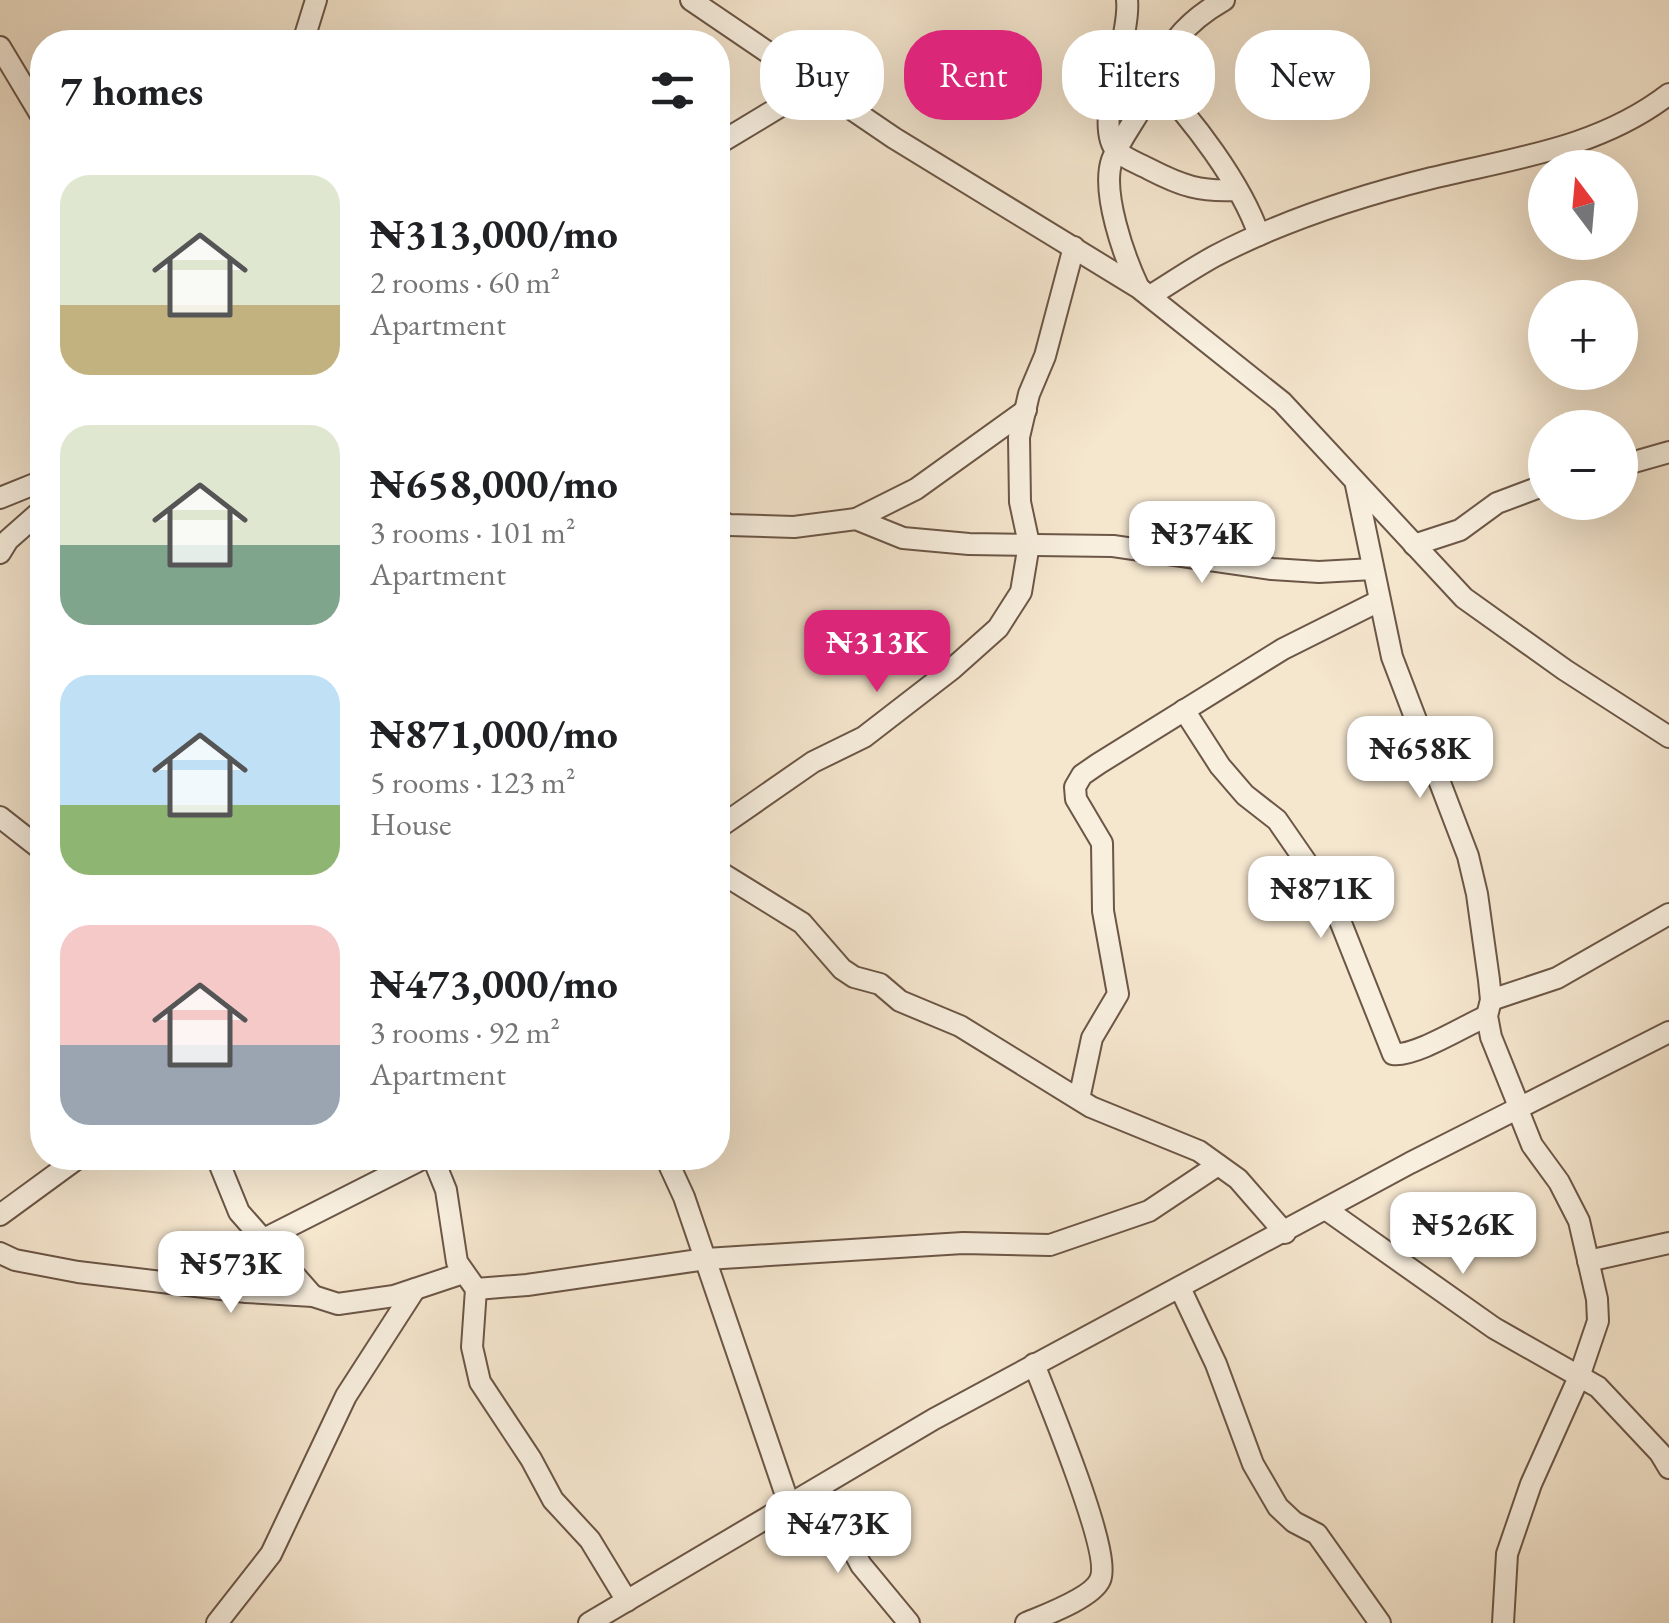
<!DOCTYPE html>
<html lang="en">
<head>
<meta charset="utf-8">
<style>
	body { margin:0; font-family:"EB Garamond",serif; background:#f2f2f2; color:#202124; height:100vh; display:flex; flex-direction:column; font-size:38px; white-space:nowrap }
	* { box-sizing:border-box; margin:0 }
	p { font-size:32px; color:#757577 }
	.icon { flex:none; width:55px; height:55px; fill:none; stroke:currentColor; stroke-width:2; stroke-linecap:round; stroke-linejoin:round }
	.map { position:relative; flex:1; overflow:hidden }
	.sheet { position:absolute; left:30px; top:30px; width:700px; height:1140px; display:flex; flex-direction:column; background:#fff; border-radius:40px; box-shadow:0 10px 40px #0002 }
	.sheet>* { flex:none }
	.hud { position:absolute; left:760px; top:30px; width:758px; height:90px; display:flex; gap:20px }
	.needle { width:65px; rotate:344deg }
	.fabs { position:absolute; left:1528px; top:150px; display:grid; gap:20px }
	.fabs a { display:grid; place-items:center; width:110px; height:110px; border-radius:50%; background:#fff; box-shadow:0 10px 40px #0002; font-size:50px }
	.price { position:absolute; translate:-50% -85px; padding:0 22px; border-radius:20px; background:#fff; color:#222; font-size:32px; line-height:65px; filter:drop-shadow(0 2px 5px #0008) }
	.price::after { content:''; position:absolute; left:50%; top:60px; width:30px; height:22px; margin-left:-15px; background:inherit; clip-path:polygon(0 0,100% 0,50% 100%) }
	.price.on { background:#db2777; color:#fff }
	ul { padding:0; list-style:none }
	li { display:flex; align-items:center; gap:30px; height:250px; padding:0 30px }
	li span { display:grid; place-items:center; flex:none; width:280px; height:200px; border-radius:30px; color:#555 }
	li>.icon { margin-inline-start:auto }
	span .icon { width:120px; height:120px; fill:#fffc; stroke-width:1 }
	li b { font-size:42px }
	h2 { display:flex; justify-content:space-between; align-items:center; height:120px; padding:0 30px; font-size:42px }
	.tag { padding:0 35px; border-radius:40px; background:#fff; box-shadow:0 10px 40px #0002; font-size:35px; line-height:90px }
	.tag.on { background:#db2777; color:#fff }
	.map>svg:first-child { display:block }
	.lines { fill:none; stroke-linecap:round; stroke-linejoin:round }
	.minor-casing { stroke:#6c5646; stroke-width:24 }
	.minor { stroke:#f8efdf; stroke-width:20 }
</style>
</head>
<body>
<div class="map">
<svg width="1669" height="1623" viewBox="0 0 1669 1623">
	<rect width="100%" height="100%" fill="#f5e6ce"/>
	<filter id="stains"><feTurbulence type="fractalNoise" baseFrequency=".002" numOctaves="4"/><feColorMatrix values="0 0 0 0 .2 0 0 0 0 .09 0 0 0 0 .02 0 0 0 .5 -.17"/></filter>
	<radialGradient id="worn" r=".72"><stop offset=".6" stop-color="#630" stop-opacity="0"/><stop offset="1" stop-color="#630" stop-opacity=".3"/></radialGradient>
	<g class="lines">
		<defs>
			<g id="minor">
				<path d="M691 0 894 138 1139 288 1282 402 1464 598 1565 670 1669 737"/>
				<path d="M1127 0C1131 37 1093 124 1116 150 1123 158 1140 164 1149 169 1182 186 1200 192 1237 190"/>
				<path d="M303 42 316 0"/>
				<path d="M0 47 42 117"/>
				<path d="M1153 79C1192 118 1241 183 1259 235"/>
				<path d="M718 144 781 106 810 80"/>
				<path d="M1138 286C1124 256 1101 192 1112 160 1121 136 1140 116 1149 92 1166 48 1182 24 1224 0"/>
				<path d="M1150 296C1171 283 1193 268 1215 256 1282 221 1359 196 1432 178 1515 158 1599 148 1669 94"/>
				<path d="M1620 466 1669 452"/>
				<path d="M1356 485 1392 657 1468 856 1477 894 1489 980 1491 1000 1487 1016 1491 1037 1520 1109"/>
				<path d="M0 498 42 481"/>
				<path d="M856 519 916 489 1026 410"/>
				<path d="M718 520 729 525 794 527 856 519 903 538 969 544 1113 546 1272 569 1319 572 1373 569"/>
				<path d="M1414 545 1460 530 1497 503 1545 485"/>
				<path d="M0 553 8 540 42 510"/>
				<path d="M1184 710 1220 766 1245 795 1277 820 1331 898 1393 1054C1415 1057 1464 1026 1487 1016"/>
				<path d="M0 817 42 850"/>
				<path d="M718 828 813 762 864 737 952 669 998 628 1021 592 1029 544 1020 502 1019 437 1029 394 1045 356 1074 247"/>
				<path d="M718 871 802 923 842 969 854 977 880 984 900 1001 960 1026 1091 1107 1199 1151 1238 1179 1285 1233"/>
				<path d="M1491 1000 1557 978 1669 914"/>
				<path d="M1079 1099 1092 1038 1118 994 1103 911 1102 843 1076 799 1075 787 1082 775 1098 764 1283 649 1379 601"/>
				<path d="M217 1158 239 1212 313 1296"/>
				<path d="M433 1158 446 1190 457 1262 476 1289 472 1347 480 1382 531 1459 553 1500 590 1540 627 1601"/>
				<path d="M666 1158 684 1197 790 1507"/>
				<path d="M1327 1210 1494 1328 1598 1387 1660 1453 1669 1468"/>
				<path d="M0 1215 78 1158"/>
				<path d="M264 1239 424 1158"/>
				<path d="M0 1253 15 1260 78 1272 246 1292 313 1296 338 1304 394 1296 463 1273"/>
				<path d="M1588 1261 1669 1243"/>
				<path d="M1180 1288 1216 1364 1253 1464 1278 1507 1294 1522 1317 1534 1380 1623"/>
				<path d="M476 1289 527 1285 706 1259 963 1243 1050 1245 1149 1211 1218 1165"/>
				<path d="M820 1488 861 1565 909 1623"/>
				<path d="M217 1623 271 1554 346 1396 415 1289"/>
				<path d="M589 1623 934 1419 1410 1163 1669 1032"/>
				<path d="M1026 1623C1045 1615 1092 1598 1100 1580 1113 1553 1047 1399 1034 1364"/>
				<path d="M1503 1623 1507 1554 1531 1484 1579 1377 1598 1321 1597 1299 1579 1221 1559 1182 1532 1145 1518 1110"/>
			</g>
		</defs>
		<use href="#minor" class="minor-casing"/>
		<use href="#minor" class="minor"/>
	</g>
	<rect width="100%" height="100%" filter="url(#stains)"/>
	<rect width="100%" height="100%" fill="url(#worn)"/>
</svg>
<div class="fabs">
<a><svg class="needle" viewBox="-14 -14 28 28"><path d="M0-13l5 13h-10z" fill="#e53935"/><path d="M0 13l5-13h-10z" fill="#757577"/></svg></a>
<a>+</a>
<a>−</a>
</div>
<b class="price" style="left:1202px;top:586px">₦374K</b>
<b class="price on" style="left:877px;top:695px">₦313K</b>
<b class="price" style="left:1420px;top:801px">₦658K</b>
<b class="price" style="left:1321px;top:941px">₦871K</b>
<b class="price" style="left:1463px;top:1277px">₦526K</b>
<b class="price" style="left:231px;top:1316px">₦573K</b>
<b class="price" style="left:838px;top:1576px">₦473K</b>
<div class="hud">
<a class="tag">Buy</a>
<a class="tag on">Rent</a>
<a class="tag">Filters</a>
<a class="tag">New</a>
</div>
<section class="sheet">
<h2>7 homes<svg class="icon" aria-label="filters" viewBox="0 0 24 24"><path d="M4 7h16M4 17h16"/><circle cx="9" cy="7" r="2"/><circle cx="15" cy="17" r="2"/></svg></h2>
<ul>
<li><span style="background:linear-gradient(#dfe7d0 65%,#c2b280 0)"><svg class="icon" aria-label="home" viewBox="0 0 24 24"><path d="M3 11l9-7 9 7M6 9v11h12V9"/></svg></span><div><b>₦313,000/mo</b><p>2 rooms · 60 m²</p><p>Apartment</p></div></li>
<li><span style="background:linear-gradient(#dfe7d0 60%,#7fa58c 0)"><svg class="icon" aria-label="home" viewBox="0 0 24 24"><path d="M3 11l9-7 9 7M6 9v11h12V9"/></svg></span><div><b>₦658,000/mo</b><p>3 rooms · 101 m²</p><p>Apartment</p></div></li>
<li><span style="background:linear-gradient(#bfe0f5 65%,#8fb573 0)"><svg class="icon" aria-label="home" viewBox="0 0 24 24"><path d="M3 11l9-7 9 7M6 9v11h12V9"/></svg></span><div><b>₦871,000/mo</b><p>5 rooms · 123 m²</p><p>House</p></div></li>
<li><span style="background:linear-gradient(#f6c9c9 60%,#9aa5b1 0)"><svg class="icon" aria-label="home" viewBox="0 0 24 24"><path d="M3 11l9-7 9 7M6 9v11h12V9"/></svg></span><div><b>₦473,000/mo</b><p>3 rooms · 92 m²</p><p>Apartment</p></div></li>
</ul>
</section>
</div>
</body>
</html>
